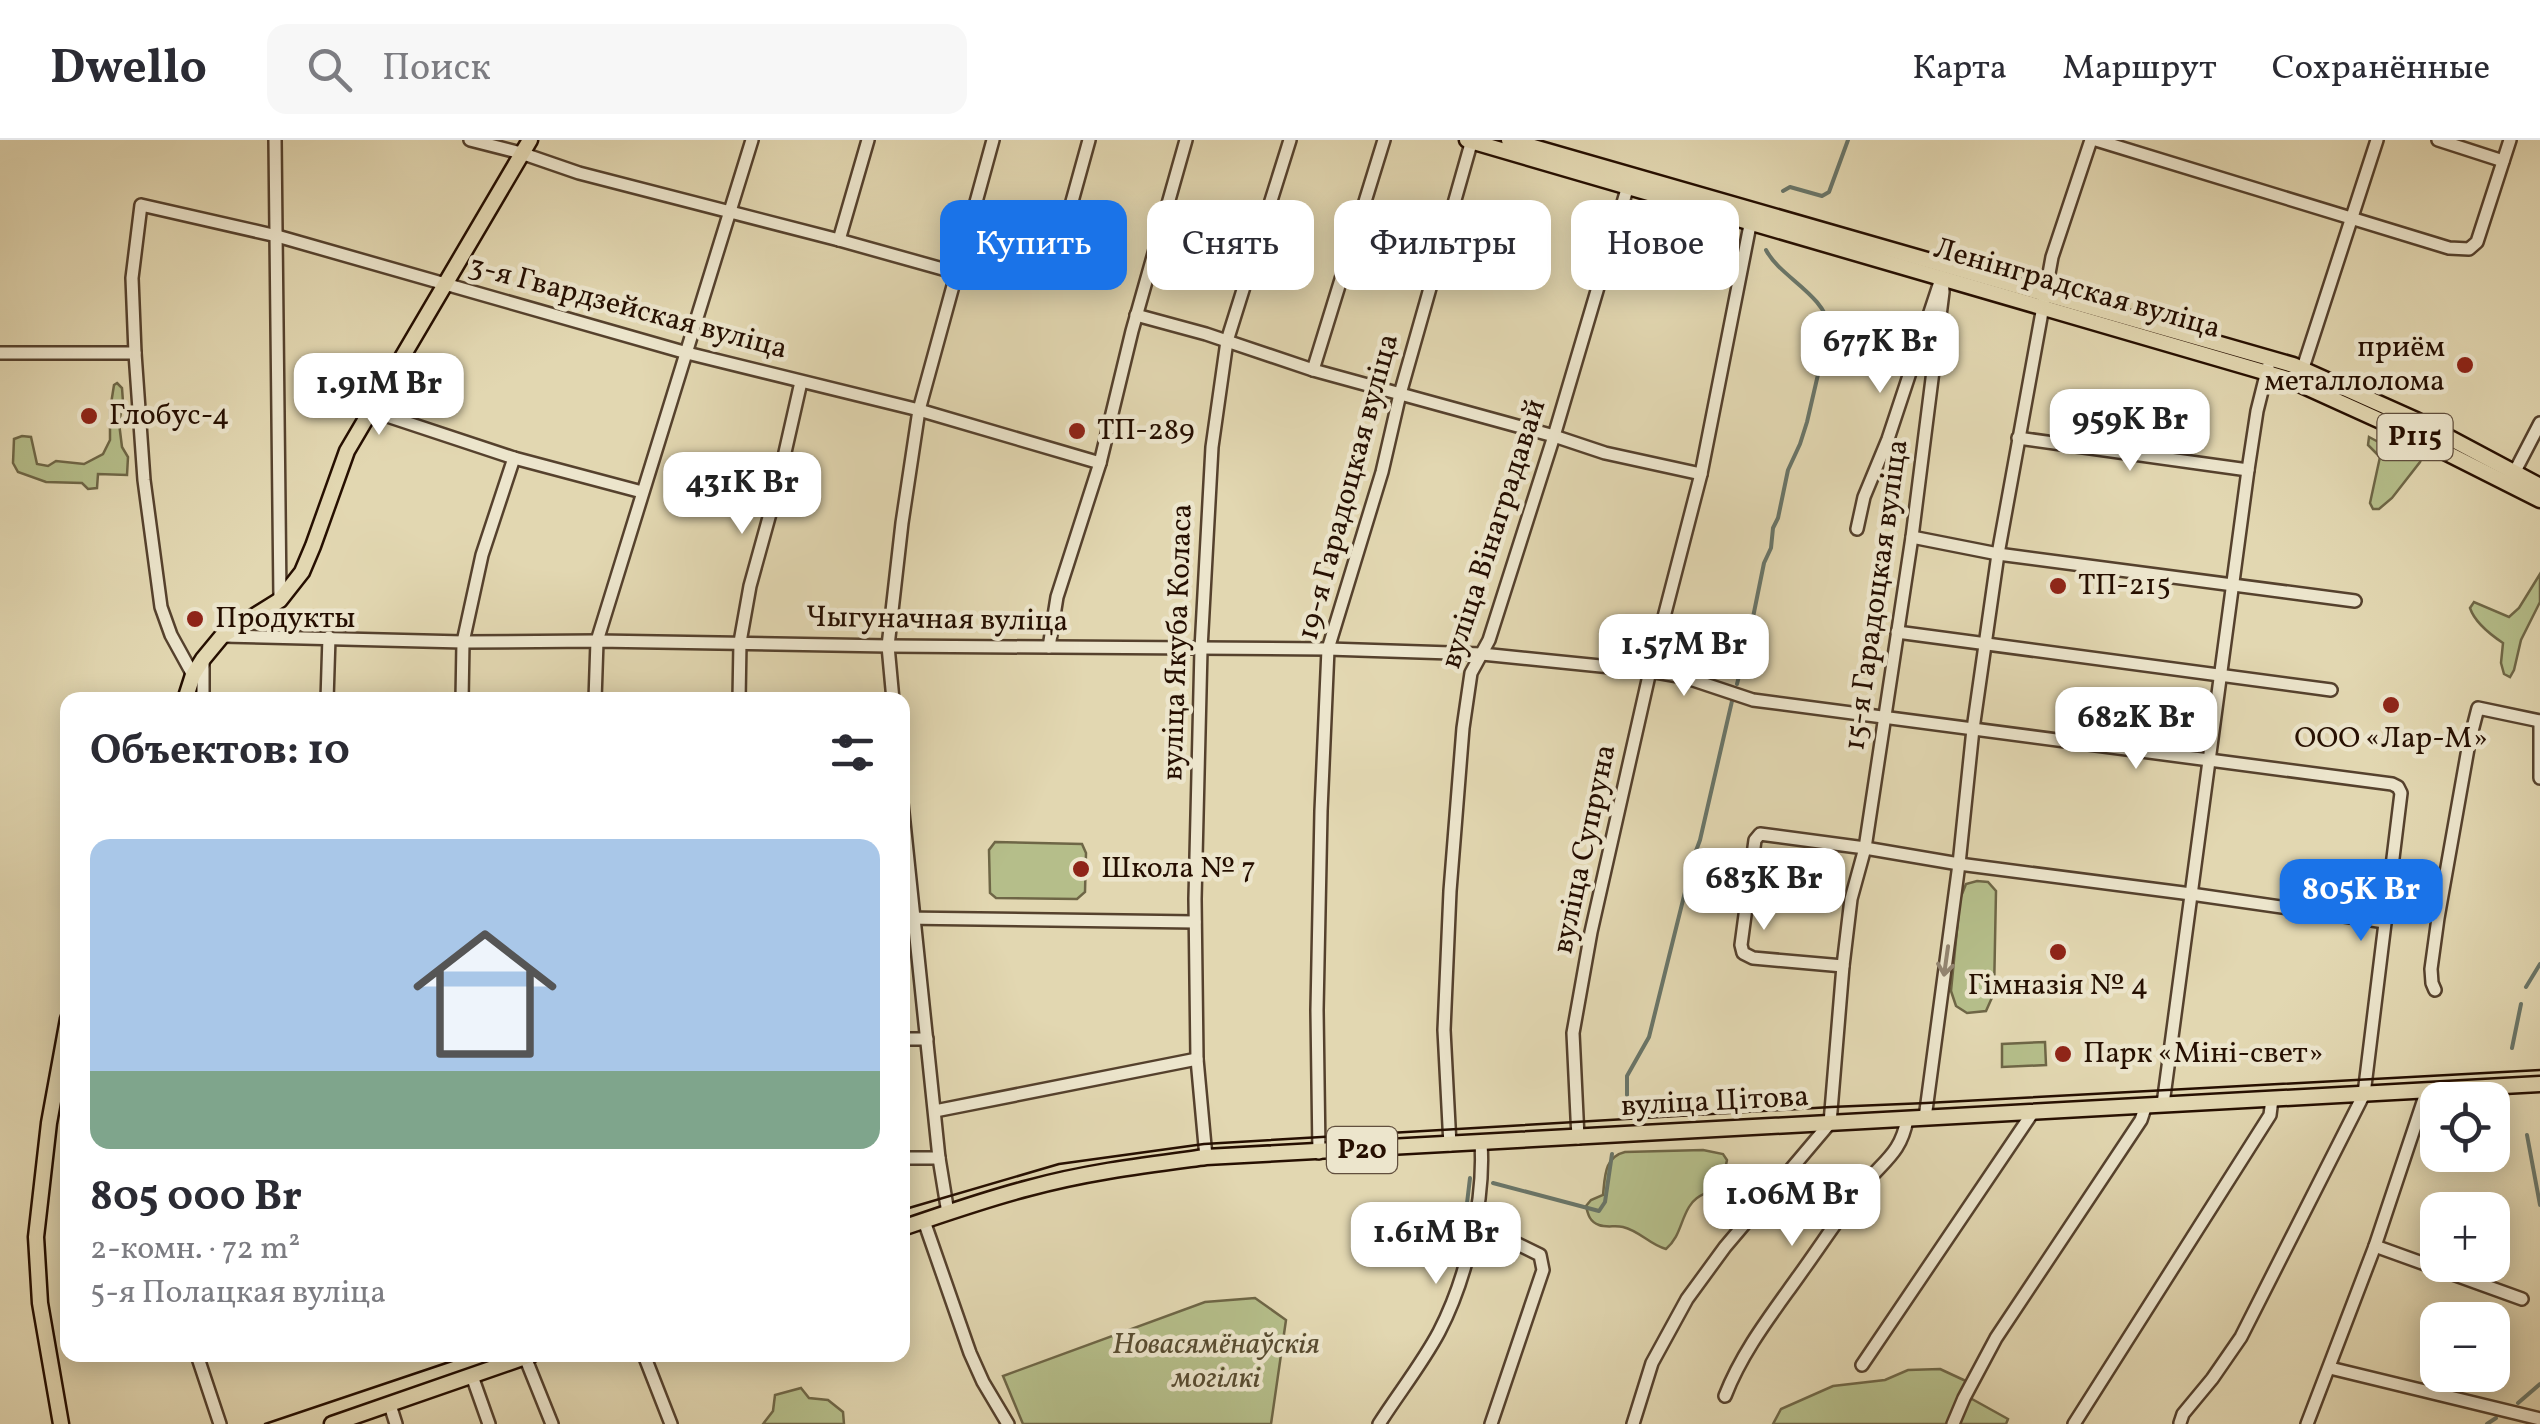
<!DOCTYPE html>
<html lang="ru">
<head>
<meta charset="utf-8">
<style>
	body { margin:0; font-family:Vollkorn,serif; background:#f7f7f7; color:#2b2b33; height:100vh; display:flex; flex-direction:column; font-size:38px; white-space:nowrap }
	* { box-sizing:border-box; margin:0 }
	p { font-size:32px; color:#7c7c81 }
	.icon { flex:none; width:55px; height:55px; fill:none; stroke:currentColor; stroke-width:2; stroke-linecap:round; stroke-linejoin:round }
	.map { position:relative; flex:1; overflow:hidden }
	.side { position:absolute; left:60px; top:552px; width:850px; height:670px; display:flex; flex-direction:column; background:#fff; border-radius:20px; box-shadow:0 5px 25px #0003 }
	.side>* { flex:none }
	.hud { position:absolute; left:940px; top:60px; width:950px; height:90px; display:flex; gap:20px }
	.tools { position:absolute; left:2420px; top:942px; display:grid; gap:20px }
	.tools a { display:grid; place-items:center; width:90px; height:90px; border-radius:20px; background:#fff; box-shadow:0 5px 25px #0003; font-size:50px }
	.price { position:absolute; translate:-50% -85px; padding:0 22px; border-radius:20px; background:#fff; color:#222; font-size:32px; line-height:65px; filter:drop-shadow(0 2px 5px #0008) }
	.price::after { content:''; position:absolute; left:50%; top:60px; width:30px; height:22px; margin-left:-15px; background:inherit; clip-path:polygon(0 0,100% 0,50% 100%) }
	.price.on { background:#1a73e8; color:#fff }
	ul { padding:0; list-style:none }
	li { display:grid; align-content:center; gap:20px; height:530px; padding:0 30px }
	li span { display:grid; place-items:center; height:310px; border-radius:20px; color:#555 }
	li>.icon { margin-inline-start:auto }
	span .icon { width:180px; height:180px; fill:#fffc; stroke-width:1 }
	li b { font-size:42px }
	h2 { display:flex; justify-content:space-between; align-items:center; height:120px; padding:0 30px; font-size:42px }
	.pill { padding:0 35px; border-radius:20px; background:#fff; box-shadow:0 5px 25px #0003; font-size:35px; line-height:90px }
	.pill.on { background:#1a73e8; color:#fff }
	header { display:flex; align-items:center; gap:60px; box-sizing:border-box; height:140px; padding:0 50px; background:#fff; border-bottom:2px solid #e1e1e2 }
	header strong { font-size:48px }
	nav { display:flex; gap:55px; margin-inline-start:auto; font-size:35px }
	.search { width:700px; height:90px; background:#f7f7f7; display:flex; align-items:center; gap:25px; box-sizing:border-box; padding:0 35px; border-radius:20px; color:#7c7c81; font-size:38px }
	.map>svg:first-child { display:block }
	.green { fill:#b5be8a; stroke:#6e6646; stroke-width:2.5 }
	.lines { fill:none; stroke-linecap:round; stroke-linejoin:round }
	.stream { stroke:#697568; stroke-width:4 }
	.minor-casing { stroke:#55412d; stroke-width:16 }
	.major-casing { stroke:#260f01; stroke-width:19 }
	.minor { stroke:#ece5cc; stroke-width:11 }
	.major { stroke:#e2d7b1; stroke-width:14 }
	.tram { stroke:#260f01; stroke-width:2.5 }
	.oneway { stroke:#938571 }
	.poi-dot { fill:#8f2418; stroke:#ece5cc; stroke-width:4 }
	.labels { text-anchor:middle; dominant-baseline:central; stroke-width:9; stroke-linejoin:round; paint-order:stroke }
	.shield { fill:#ece5cc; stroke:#614f3e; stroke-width:2.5 }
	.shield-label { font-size:28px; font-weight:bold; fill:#260f01 }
	.street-label { font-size:30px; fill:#260f01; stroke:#ece5cc }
	.poi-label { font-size:30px; fill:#260f01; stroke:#ece5cc; text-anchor:start }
	.park-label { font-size:30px; font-style:italic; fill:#584c31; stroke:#ece5cc }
</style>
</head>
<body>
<header>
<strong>Dwello</strong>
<div class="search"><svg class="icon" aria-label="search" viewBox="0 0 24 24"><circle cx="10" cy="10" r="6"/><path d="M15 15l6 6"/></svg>Поиск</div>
<nav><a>Карта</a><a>Маршрут</a><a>Сохранённые</a></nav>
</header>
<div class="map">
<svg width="2540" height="1284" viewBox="0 0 2540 1284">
	<rect width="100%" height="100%" fill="#e2d7b1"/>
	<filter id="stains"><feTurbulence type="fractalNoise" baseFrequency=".002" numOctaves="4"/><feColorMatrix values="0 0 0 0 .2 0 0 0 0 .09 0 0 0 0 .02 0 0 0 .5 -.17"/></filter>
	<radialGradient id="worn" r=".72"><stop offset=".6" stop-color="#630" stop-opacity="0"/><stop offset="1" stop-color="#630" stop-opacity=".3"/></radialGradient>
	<g class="green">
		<path d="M117 243 122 248 123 262 119 283 122 307 128 317 127 335 98 334 97 348 88 349 82 343 46 342 18 332 13 323 14 299 22 296 31 297 37 324 48 326 56 321 84 324 103 314 110 300V270L114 245Z"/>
		<path d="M2369 297 2405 316 2412 312 2422 317 2420 322 2392 358 2379 369H2373L2370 363 2380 317 2368 305Z"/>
		<path d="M2540 434V462L2521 500 2514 530 2510 537 2504 534 2501 523 2503 503C2491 495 2475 483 2470 468L2474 462 2509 477 2519 468Z"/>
		<path d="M995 702 1082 704 1086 713 1085 752 1077 759 996 758 990 753 989 710Z"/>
		<path d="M1977 741 1988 742 1996 751 1994 853 1986 871 1967 873 1956 866 1951 851 1960 759 1966 744Z"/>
		<path d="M2045 902 2046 925 2002 927V904Z"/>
		<path d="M1703 1010 1723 1014 1727 1020C1720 1061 1701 1046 1689 1067 1680 1082 1680 1097 1666 1109 1650 1105 1640 1091 1623 1087 1615 1085 1607 1088 1599 1085 1590 1082 1588 1075 1586 1066L1591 1060 1603 1055C1605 1037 1604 1017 1625 1012Z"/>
		<path d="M1255 1158 1286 1180 1271 1284H1023L1003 1236 1205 1162Z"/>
		<path d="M1940 1229 1968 1242 1963 1254 2008 1279 2006 1284H1773L1781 1269 1833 1246 1885 1240 1908 1230Z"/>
		<path d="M801 1248 809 1258 828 1260 843 1272 844 1284H763L773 1271 775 1255Z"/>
	</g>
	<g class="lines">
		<g class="stream">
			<path d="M1783 51 1790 47 1822 56 1829 52 1848 0"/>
			<path d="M1737 544 1750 492 1764 423 1771 408 1773 388 1778 378 1788 330 1800 304 1807 282 1829 187C1825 155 1780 137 1766 110"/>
			<path d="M2526 847 2540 824"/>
			<path d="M2512 908 2521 864"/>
			<path d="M1627 955V936L1649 897 1686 748V738L1700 700 1732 561"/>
			<path d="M2527 995 2540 1065"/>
			<path d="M1493 1043 1599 1071 1605 1062 1612 1014"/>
			<path d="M1465 1080 1470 1038"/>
			<path d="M2518 1263 2540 1244"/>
			<path d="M2487 1284 2496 1278"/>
		</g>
		<defs>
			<g id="minor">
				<path d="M275 0 280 460"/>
				<path d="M470 0 521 13 579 33 839 100 957 133"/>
				<path d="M2096 0 2449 108 2469 109 2477 102 2510 0"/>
				<path d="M2438 0 2503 21"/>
				<path d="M1063 94 1089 0"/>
				<path d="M839 100 868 0"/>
				<path d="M1136 175 1206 194 1313 230 1554 296 1605 313 1701 334"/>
				<path d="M0 213H135"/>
				<path d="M1313 230 1384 0"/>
				<path d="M2301 234 2377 0"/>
				<path d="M369 270 514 318 642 352"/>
				<path d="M2018 298 2248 330"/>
				<path d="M2512 337 2540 283"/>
				<path d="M1857 389 1864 357 1888 299 1941 139"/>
				<path d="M1912 397 1998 414 2355 461"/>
				<path d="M1897 492 2331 550"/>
				<path d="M223 496 463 502 597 501 888 506 1328 509 1482 514 1650 531 1684 537 1753 560 2392 644 2398 647 2401 653 2364 954 2241 1197 2212 1239 2183 1274 2180 1283"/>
				<path d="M1049 507 1057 457 1100 323 1132 191 1186 0"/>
				<path d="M203 519V560"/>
				<path d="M193 535 171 495 161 467 144 340 135 213 132 138 141 65 277 96 687 213 919 270 1100 323"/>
				<path d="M327 560 329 497"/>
				<path d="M462 560 463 502 482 415 514 318"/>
				<path d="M595 560 597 501 752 0"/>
				<path d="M739 560 740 502 750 446 776 352 801 242"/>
				<path d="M893 560 888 506 902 383 919 270 993 0"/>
				<path d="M2540 581V638"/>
				<path d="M902 663 939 1018 948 1073"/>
				<path d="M902 778 1195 782"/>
				<path d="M1843 826 1753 818 1743 813 1741 805 1755 700 1760 694 1865 708 1959 724 2191 754 2385 782"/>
				<path d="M2435 850 2432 843 2431 829 2438 778 2469 603 2478 568 2540 581"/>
				<path d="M902 899H927"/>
				<path d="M2163 964 2248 330 2257 271 2268 227"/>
				<path d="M935 971 1197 919"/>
				<path d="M1925 978 1959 724 1973 589 1998 414 2052 117 2091 0"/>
				<path d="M1578 998 1573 893 1591 792 1650 531 1701 334 1752 75"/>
				<path d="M1450 1005 1444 890 1450 751 1463 588 1471 533 1489 500 1554 296 1630 39"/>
				<path d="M1319 1013 1317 870 1321 671 1328 509 1382 332 1400 254 1472 0"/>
				<path d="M1206 1017 1197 919 1195 759 1201 509 1212 307 1227 201 1290 0"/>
				<path d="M902 1018H939"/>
				<path d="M924 1081 970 1213 983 1242 1008 1284"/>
				<path d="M1475 1083 1540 1115 1543 1130 1491 1284"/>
				<path d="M2375 1106 2522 1159"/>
				<path d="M197 1215 220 1284"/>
				<path d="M644 1215 671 1284"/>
				<path d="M525 1217 552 1284"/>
				<path d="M1862 1225 2033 972"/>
				<path d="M2330 1228 2540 1279"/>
				<path d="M472 1236 489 1284"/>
				<path d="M1725 1256C1742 1212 1771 1175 1798 1137 1819 1108 1839 1077 1861 1049 1881 1022 1901 1015 1907 979"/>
				<path d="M390 1265 396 1284"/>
				<path d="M1379 1284C1398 1254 1422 1224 1439 1192 1466 1140 1485 1062 1481 1003"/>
				<path d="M1633 1284 1652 1223 1687 1159 1725 1107 1830 983 1843 826 1851 759 1865 708 1912 397 1943 152 1942 137"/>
				<path d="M1953 1284 1964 1258 1996 1198 2141 980 2146 965"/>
				<path d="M2074 1284 2270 975 2272 959"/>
				<path d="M2307 1284 2375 1106 2427 950"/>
			</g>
			<g id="major">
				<path d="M1467 0 2288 239 2403 291 2540 360"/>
				<path d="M1509 0 2293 225 2416 280 2540 346"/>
				<path d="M185 560 193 535 203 519 222 496 280 460 302 432 313 406 347 311 530 0"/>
				<path d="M902 1088C944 1074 986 1059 1029 1048 1087 1032 1146 1025 1206 1017L2540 944"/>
				<path d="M61 1284 40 1163 36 1097 49 983 68 879"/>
				<path d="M332 1284 531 1215"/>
			</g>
		</defs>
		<use href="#minor" class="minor-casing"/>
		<use href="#major" class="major-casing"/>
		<use href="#minor" class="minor"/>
		<use href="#major" class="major"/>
		<g class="tram">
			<path d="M902 1070 1059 1024 1204 1004 1831 967 1926 963 2540 930"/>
			<path d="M265 1284 470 1215"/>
		</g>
	</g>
	<defs><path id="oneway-shaft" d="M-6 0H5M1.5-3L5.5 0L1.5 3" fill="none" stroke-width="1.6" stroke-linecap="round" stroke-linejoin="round" transform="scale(2.5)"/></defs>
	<use class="oneway" href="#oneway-shaft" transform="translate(1946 821) rotate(98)"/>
	<g class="poi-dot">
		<circle cx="2465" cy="225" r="10"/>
		<circle cx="89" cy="276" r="10"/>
		<circle cx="1077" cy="291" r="10"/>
		<circle cx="2058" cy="446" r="10"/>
		<circle cx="195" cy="479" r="10"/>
		<circle cx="2391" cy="565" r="10"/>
		<circle cx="1081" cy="729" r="10"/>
		<circle cx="2058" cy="812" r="10"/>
		<circle cx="2063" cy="914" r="10"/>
	</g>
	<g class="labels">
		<g class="shield">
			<rect x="2377.5" y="274" width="75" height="46" rx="8"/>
			<rect x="1327" y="987" width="70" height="46" rx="8"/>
		</g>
		<g class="shield-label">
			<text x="2415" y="297">Р115</text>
			<text x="1362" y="1010">Р20</text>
		</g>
		<g class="street-label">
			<text transform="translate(2077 149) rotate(16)">Ленінградская вуліца</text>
			<text transform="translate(628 168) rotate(15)">3-я Гвардзейская вуліца</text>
			<text transform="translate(1349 347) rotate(-75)">19-я Гарадоцкая вуліца</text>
			<text transform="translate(1494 394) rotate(-72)">вуліца Вінаградавай</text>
			<text transform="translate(1877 455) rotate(-82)">15-я Гарадоцкая вуліца</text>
			<text transform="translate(937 480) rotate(1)">Чыгуначная вуліца</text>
			<text transform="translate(1178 502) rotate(-88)">вуліца Якуба Коласа</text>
			<text transform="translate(1585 709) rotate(-78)">вуліца Супруна</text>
			<text transform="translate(1715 962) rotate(-3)">вуліца Цітова</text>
		</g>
		<g class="poi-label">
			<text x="2445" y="208" text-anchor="end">приём<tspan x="2445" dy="34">металлолома</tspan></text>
			<text x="109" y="276">Глобус-4</text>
			<text x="1097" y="291">ТП-289</text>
			<text x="2078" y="446">ТП-215</text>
			<text x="215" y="479">Продукты</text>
			<text x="2391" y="599" text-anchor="middle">ООО «Лар-М»</text>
			<text x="1101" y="729">Школа № 7</text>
			<text x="2058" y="846" text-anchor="middle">Гімназія № 4</text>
			<text x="2083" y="914">Парк «Міні-свет»</text>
		</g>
		<g class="park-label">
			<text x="1216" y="1205">Новасямёнаўскія<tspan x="1216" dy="34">могілкі</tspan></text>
		</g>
	</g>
	<rect width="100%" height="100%" filter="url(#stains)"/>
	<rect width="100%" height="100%" fill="url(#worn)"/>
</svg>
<div class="tools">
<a><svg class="icon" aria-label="locate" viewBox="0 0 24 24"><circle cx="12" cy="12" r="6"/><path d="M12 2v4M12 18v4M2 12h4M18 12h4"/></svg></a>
<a>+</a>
<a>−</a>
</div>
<b class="price" style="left:1880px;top:256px">677K Br</b>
<b class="price" style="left:379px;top:298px">1.91M Br</b>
<b class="price" style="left:2130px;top:334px">959K Br</b>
<b class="price" style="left:742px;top:397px">431K Br</b>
<b class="price" style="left:1684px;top:559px">1.57M Br</b>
<b class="price" style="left:2136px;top:632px">682K Br</b>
<b class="price" style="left:1764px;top:793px">683K Br</b>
<b class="price on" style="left:2361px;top:804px">805K Br</b>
<b class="price" style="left:1792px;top:1109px">1.06M Br</b>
<b class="price" style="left:1436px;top:1147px">1.61M Br</b>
<div class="hud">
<a class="pill on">Купить</a>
<a class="pill">Снять</a>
<a class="pill">Фильтры</a>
<a class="pill">Новое</a>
</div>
<section class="side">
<h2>Объектов: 10<svg class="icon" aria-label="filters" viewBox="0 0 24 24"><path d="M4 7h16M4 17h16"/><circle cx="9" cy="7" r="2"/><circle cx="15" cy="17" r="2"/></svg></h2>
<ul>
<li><span style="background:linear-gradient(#a9c7e8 75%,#7fa58c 0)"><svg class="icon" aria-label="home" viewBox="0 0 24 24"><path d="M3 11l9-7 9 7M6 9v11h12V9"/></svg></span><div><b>805 000 Br</b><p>2-комн. · 72 m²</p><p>5-я Полацкая вуліца</p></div></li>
</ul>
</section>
</div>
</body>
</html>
